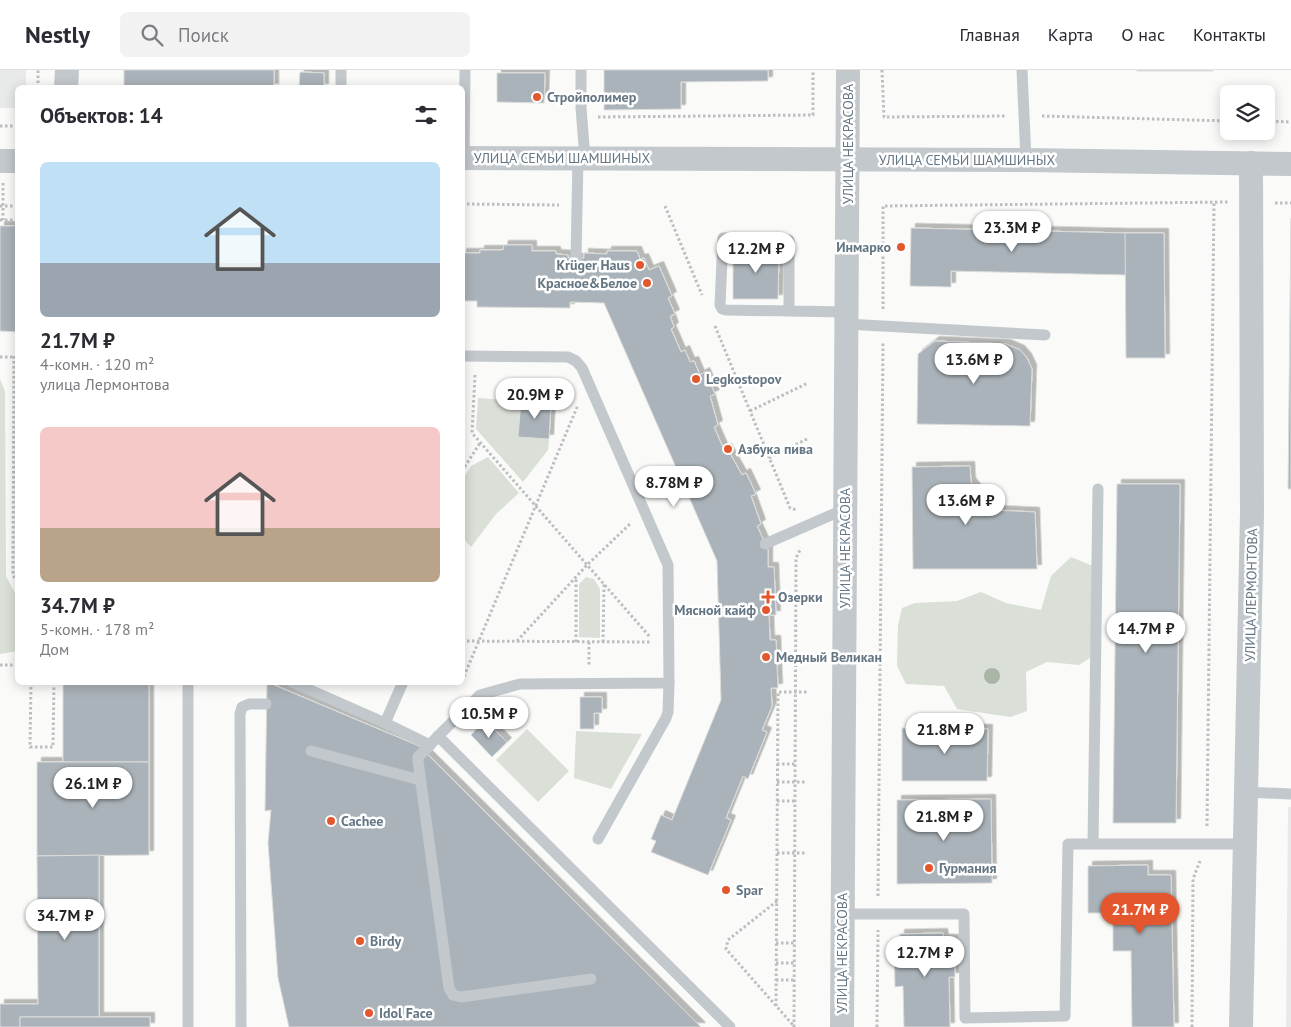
<!DOCTYPE html>
<html lang="ru">
<head>
<meta charset="utf-8">
<style>
	body { margin:0; font-family:"PT Sans",sans-serif; background:#f2f2f3; color:#2b2b33; height:100vh; display:flex; flex-direction:column; font-size:19px; white-space:nowrap }
	* { box-sizing:border-box; margin:0 }
	p { font-size:16px; color:#7c7c81 }
	.icon { flex:none; width:28px; height:28px; fill:none; stroke:currentColor; stroke-width:2; stroke-linecap:round; stroke-linejoin:round }
	.map { position:relative; flex:1; overflow:hidden }
	.drawer { position:absolute; left:15px; top:15px; width:450px; height:600px; display:flex; flex-direction:column; background:#fff; border-radius:8px; box-shadow:0 2px 12px #0003 }
	.drawer>* { flex:none }
	.controls { position:absolute; left:1220px; top:15px; display:grid; gap:10px }
	.controls a { display:grid; place-items:center; width:55px; height:55px; border-radius:8px; background:#fff; box-shadow:0 2px 12px #0003; font-size:25px }
	.price { position:absolute; translate:-50% -42px; padding:0 11px; border-radius:18px; background:#fff; color:#222; font-size:16px; line-height:32px; filter:drop-shadow(0 1px 2px #0008) }
	.price::after { content:''; position:absolute; left:50%; top:30px; width:15px; height:11px; margin-left:-8px; background:inherit; clip-path:polygon(0 0,100% 0,50% 100%) }
	.price.active { background:#e4572e; color:#fff }
	ul { padding:0; list-style:none }
	li { display:grid; align-content:center; gap:10px; height:265px; padding:0 25px }
	li span { display:grid; place-items:center; height:155px; border-radius:8px; color:#555 }
	li>.icon { margin-inline-start:auto }
	span .icon { width:90px; height:90px; fill:#fffc; stroke-width:1 }
	li b { font-size:21px }
	h2 { display:flex; justify-content:space-between; align-items:center; height:60px; padding:0 25px; font-size:21px }
	header { display:flex; align-items:center; gap:30px; box-sizing:border-box; height:70px; padding:0 25px; background:#fff; border-bottom:1px solid #e1e1e2 }
	header strong { font-size:24px }
	nav { display:flex; gap:28px; margin-inline-start:auto; font-size:18px }
	.search { width:350px; height:45px; background:#f2f2f3; display:flex; align-items:center; gap:12px; box-sizing:border-box; padding:0 18px; border-radius:8px; color:#7c7c81; font-size:19px }
	.map>svg:first-child { display:block }
	.built { fill:#e8e9e9 }
	.green { fill:#dadfd7 }
	.building { fill:#aab3b9; stroke:#dcdcda; filter:url(#shadow) }
	.lines { fill:none; stroke-linecap:round; stroke-linejoin:round }
	.path { stroke:#bbbfc2; stroke-width:3; stroke-dasharray:2.5 2.5; stroke-linecap:butt }
	.service { stroke:#c3c8cc; stroke-width:11 }
	.minor { stroke:#c3c8cc; stroke-width:24 }
	.tree { fill:#aab4a7 }
	.poi-dot { fill:#e4572e; stroke:#fff; stroke-width:2 }
	.labels { text-anchor:middle; dominant-baseline:central; stroke-width:5; stroke-linejoin:round; paint-order:stroke }
	.poi-label { font-size:14px; font-weight:bold; fill:#657683; stroke:#fff; text-anchor:start }
	.street-label { font-size:14px; fill:#657683; stroke:#fff }
</style>
</head>
<body>
<header>
<strong>Nestly</strong>
<div class="search"><svg class="icon" aria-label="search" viewBox="0 0 24 24"><circle cx="10" cy="10" r="6"/><path d="M15 15l6 6"/></svg>Поиск</div>
<nav><a>Главная</a><a>Карта</a><a>О нас</a><a>Контакты</a></nav>
</header>
<div class="map">
<svg width="1291" height="957" viewBox="0 0 1291 957">
	<defs>
		<filter id="shadow"><feDropShadow dx="4.5" dy="-4.5" stdDeviation="0" flood-color="#0004"/></filter>
	</defs>
	<rect width="100%" height="100%" fill="#fafaf8"/>
	<g class="built">
		<path d="M0 0H26V17L18 18 17 38H0Z"/>
		<path d="M1288 737H1291V957H1286Z"/>
	</g>
	<g class="green">
		<path d="M0 309 5 321 6 506 17 527V581L0 584Z"/>
		<path d="M478 328 521 331 518 367 549 369 548 380 523 412 476 359Z"/>
		<path d="M488 387 519 423 496 444 471 477 463 468V409L471 396Z"/>
		<path d="M1071 487 1095 497 1093 586 1079 595 1047 592 1026 602 1027 641 1010 647 957 639 944 616 906 614 897 596 898 555 902 538 915 533 957 531 981 522 1006 533 1041 540 1051 506Z"/>
		<path d="M586 507 594 509 600 519V568L579 567V514Z"/>
		<path d="M527 659 569 701 538 732 496 690Z"/>
		<path d="M576 661 642 664 611 719 574 708Z"/>
	</g>
	<g class="building">
		<rect x="124" y="0" width="150" height="18"/>
		<path d="M604 0H768V11L681 12V39L604 40Z"/>
		<rect x="1137" y="0" width="76" height="1"/>
		<path d="M300 2 324 3V18H299Z"/>
		<path d="M497 3H545L544 33 497 32Z"/>
		<path d="M1291 148V419H1288Z"/>
		<path d="M0 156H18V262L0 261Z"/>
		<path d="M911 158 1126 163V205L951 201V217L910 216Z"/>
		<path d="M1125 163H1164L1165 288H1126Z"/>
		<path d="M504 175H532V181H556V184L568 185V188H584V183L607 184V181H637L640 189 644 188 649 200 659 196 672 226 668 228 675 244 670 246 674 257 671 259 681 282 685 280 690 292 694 291 700 305 705 302 715 324 710 326 718 355 714 357 724 380 727 378 742 405 746 403 756 424 751 426 761 454 757 456 768 480V497H774L776 545H769L770 570H776L778 618H771L772 636 762 660 767 662 748 709 743 706 726 748 731 750 708 805 651 782 656 771 651 769 661 745 672 750 721 630 717 491 604 233 570 232V238L477 237V231H462V183H480V180H503Z"/>
		<path d="M733 180H779L778 229H733Z"/>
		<path d="M935 271 1006 274 1020 280 1027 288 1032 299 1030 356 917 354 918 284Z"/>
		<path d="M521 331 551 333 549 369 518 367Z"/>
		<path d="M970 396 971 412 993 440 1035 442 1037 499H913L912 397Z"/>
		<path d="M1117 414H1180L1176 753H1113Z"/>
		<rect x="63" y="612" width="86" height="80"/>
		<path d="M267 612 419 676 701 957H289L278 908 268 773 271 740 265 741Z"/>
		<path d="M580 627H602V643H594V659H580Z"/>
		<path d="M485 650 507 672 492 687 471 665Z"/>
		<path d="M902 658 988 659 987 711H902Z"/>
		<path d="M37 692H149V785L37 786Z"/>
		<path d="M991 729 992 813 897 814V730Z"/>
		<path d="M99 785V947H20V957H0V934H38L37 786Z"/>
		<path d="M1148 795V805H1171L1174 957H1132L1131 881H1113V843H1088V796Z"/>
		<path d="M943 863 944 869H954L955 907H949L950 957H904L903 916 895 917 894 871H900V864Z"/>
		<rect x="20" y="947" width="130" height="10"/>
	</g>
	<g class="lines">
		<g class="path">
			<path d="M882 0 884 47 1006 46"/>
			<path d="M38 18V0"/>
			<path d="M1042 46 1229 51"/>
			<path d="M598 47 813 45V0"/>
			<path d="M1266 51 1291 52"/>
			<path d="M0 56H18"/>
			<path d="M3 113V150"/>
			<path d="M1275 133H1291"/>
			<path d="M462 134 559 135"/>
			<path d="M0 136H18"/>
			<path d="M665 136 702 225"/>
			<path d="M0 150H18"/>
			<path d="M883 239V136L1229 132"/>
			<path d="M715 256 790 438 797 440"/>
			<path d="M14 286 13 505 18 513"/>
			<path d="M0 287H18"/>
			<path d="M475 305 472 363 650 567"/>
			<path d="M750 341 808 313"/>
			<path d="M769 388 807 369"/>
			<path d="M462 401 480 373"/>
			<path d="M462 571 652 572"/>
			<path d="M517 571 587 495 631 453"/>
			<path d="M576 572V507"/>
			<path d="M589 572V596"/>
			<path d="M603 572 604 514"/>
			<path d="M0 595H18"/>
			<path d="M462 611 578 335"/>
			<path d="M31 612 30 677H53L54 612"/>
			<path d="M777 694H795"/>
			<path d="M777 712H806"/>
			<path d="M777 731H795"/>
			<path d="M1207 756 1214 131"/>
			<path d="M777 783H806"/>
			<path d="M878 826 883 273"/>
			<path d="M777 831 728 870 726 879 793 955"/>
			<path d="M776 873H794"/>
			<path d="M776 893H794"/>
			<path d="M776 910H794"/>
			<path d="M776 936 778 622H807"/>
			<path d="M794 957 796 488 801 478"/>
			<path d="M877 957 878 860"/>
			<path d="M1192 957 1193 809 1200 791"/>
		</g>
		<g class="service">
			<path d="M341 0V18"/>
			<path d="M581 0V38L585 88"/>
			<path d="M1022 0 1026 90"/>
			<path d="M464 88 465 0"/>
			<path d="M576 188 578 88"/>
			<path d="M789 241V170L723 168 720 235 722 239 726 240 846 242"/>
			<path d="M846 254 1045 265"/>
			<path d="M765 474 845 439"/>
			<path d="M188 612V957"/>
			<path d="M292 612 385 653 430 675 438 666 730 957"/>
			<path d="M385 653 403 612"/>
			<path d="M438 666 480 625 520 614 669 613 668 495 582 298 576 291 568 287 462 286"/>
			<path d="M430 675 418 687V691L449 918 453 925 461 927 591 909"/>
			<path d="M311 681 420 710"/>
			<path d="M1246 722 1291 724"/>
			<path d="M598 769 666 648 668 642 669 613"/>
			<path d="M1093 774 1098 419"/>
			<path d="M843 844H964L965 948 1065 946 1068 774H1243"/>
			<path d="M241 957 240 644 242 637 249 634H266"/>
		</g>
		<g class="minor">
			<path d="M66 18 67 0"/>
			<path d="M462 88 1026 90 1291 94"/>
			<path d="M0 91H18"/>
			<path d="M842 957 848 0"/>
			<path d="M1241 957 1252 443 1251 93"/>
		</g>
	</g>
	<circle class="tree" cx="992" cy="606" r="8"/>
	<g class="poi-dot">
		<circle cx="537" cy="27" r="5"/>
		<circle cx="901" cy="177" r="5"/>
		<circle cx="640" cy="195" r="5"/>
		<circle cx="647" cy="213" r="5"/>
		<circle cx="696" cy="309" r="5"/>
		<circle cx="728" cy="379" r="5"/>
		<path d="M765.5 519.5h5v5h5v5h-5v5h-5v-5h-5v-5h5z"/>
		<circle cx="766" cy="540" r="5"/>
		<circle cx="766" cy="587" r="5"/>
		<circle cx="331" cy="751" r="5"/>
		<circle cx="929" cy="798" r="5"/>
		<circle cx="726" cy="820" r="5"/>
		<circle cx="360" cy="871" r="5"/>
		<circle cx="369" cy="943" r="5"/>
	</g>
	<g class="labels">
		<g class="poi-label">
			<text x="547" y="27">Стройполимер</text>
			<text x="891" y="177" text-anchor="end">Инмарко</text>
			<text x="630" y="195" text-anchor="end">Krüger Haus</text>
			<text x="637" y="213" text-anchor="end">Красное&amp;Белое</text>
			<text x="706" y="309">Legkostopov</text>
			<text x="738" y="379">Азбука пива</text>
			<text x="778" y="527">Озерки</text>
			<text x="756" y="540" text-anchor="end">Мясной кайф</text>
			<text x="776" y="587">Медный Великан</text>
			<text x="341" y="751">Cachee</text>
			<text x="939" y="798">Гурмания</text>
			<text x="736" y="820">Spar</text>
			<text x="370" y="871">Birdy</text>
			<text x="379" y="943">Idol Face</text>
		</g>
		<g class="street-label">
			<text transform="translate(848 74) rotate(-90)">УЛИЦА НЕКРАСОВА</text>
			<text x="562" y="88">УЛИЦА СЕМЬИ ШАМШИНЫХ</text>
			<text x="967" y="90">УЛИЦА СЕМЬИ ШАМШИНЫХ</text>
			<text transform="translate(845 478) rotate(-90)">УЛИЦА НЕКРАСОВА</text>
			<text transform="translate(1251 525) rotate(-89)">УЛИЦА ЛЕРМОНТОВА</text>
			<text transform="translate(842 883) rotate(-90)">УЛИЦА НЕКРАСОВА</text>
		</g>
	</g>
</svg>
<div class="controls">
<a><svg class="icon" aria-label="layers" viewBox="0 0 24 24"><path d="M12 4l9 5-9 5-9-5zM3 14l9 5 9-5"/></svg></a>
</div>
<b class="price" style="left:1012px;top:183px">23.3M ₽</b>
<b class="price" style="left:756px;top:204px">12.2M ₽</b>
<b class="price" style="left:974px;top:315px">13.6M ₽</b>
<b class="price" style="left:535px;top:350px">20.9M ₽</b>
<b class="price" style="left:674px;top:438px">8.78M ₽</b>
<b class="price" style="left:966px;top:456px">13.6M ₽</b>
<b class="price" style="left:1146px;top:584px">14.7M ₽</b>
<b class="price" style="left:489px;top:669px">10.5M ₽</b>
<b class="price" style="left:945px;top:685px">21.8M ₽</b>
<b class="price" style="left:93px;top:739px">26.1M ₽</b>
<b class="price" style="left:944px;top:772px">21.8M ₽</b>
<b class="price active" style="left:1140px;top:865px">21.7M ₽</b>
<b class="price" style="left:65px;top:871px">34.7M ₽</b>
<b class="price" style="left:925px;top:908px">12.7M ₽</b>
<section class="drawer">
<h2>Объектов: 14<svg class="icon" aria-label="filters" viewBox="0 0 24 24"><path d="M4 7h16M4 17h16"/><circle cx="9" cy="7" r="2"/><circle cx="15" cy="17" r="2"/></svg></h2>
<ul>
<li><span style="background:linear-gradient(#bfe0f5 65%,#9aa5b1 0)"><svg class="icon" aria-label="home" viewBox="0 0 24 24"><path d="M3 11l9-7 9 7M6 9v11h12V9"/></svg></span><div><b>21.7M ₽</b><p>4-комн. · 120 m²</p><p>улица Лермонтова</p></div></li>
<li><span style="background:linear-gradient(#f6c9c9 65%,#b9a48a 0)"><svg class="icon" aria-label="home" viewBox="0 0 24 24"><path d="M3 11l9-7 9 7M6 9v11h12V9"/></svg></span><div><b>34.7M ₽</b><p>5-комн. · 178 m²</p><p>Дом</p></div></li>
</ul>
</section>
</div>
</body>
</html>
